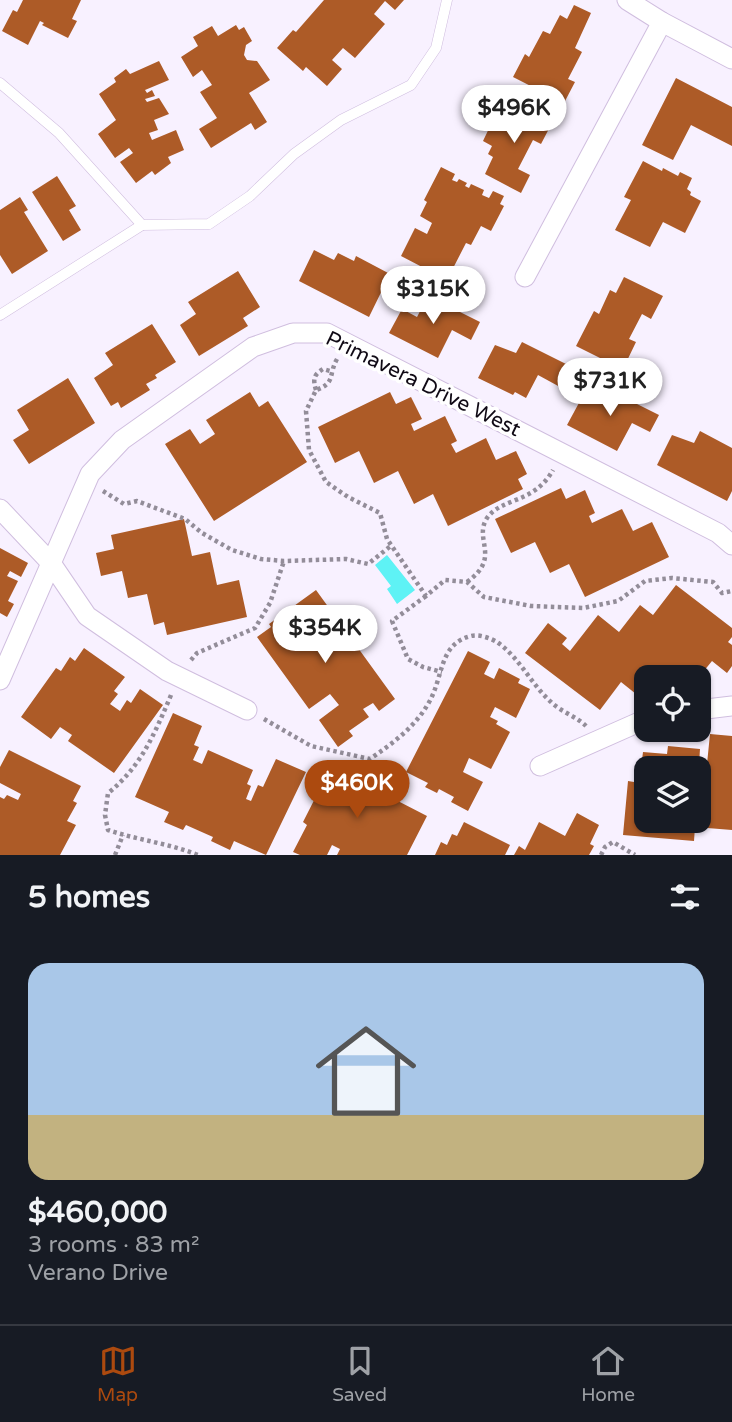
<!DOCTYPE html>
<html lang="en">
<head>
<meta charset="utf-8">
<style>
	body { margin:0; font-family:"Varela Round",sans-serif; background:#20242c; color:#f1f3f6; height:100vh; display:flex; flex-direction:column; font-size:26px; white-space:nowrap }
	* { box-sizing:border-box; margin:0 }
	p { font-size:23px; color:#9ea1a6 }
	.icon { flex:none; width:38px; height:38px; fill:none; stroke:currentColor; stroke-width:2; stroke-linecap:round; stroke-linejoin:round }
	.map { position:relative; height:855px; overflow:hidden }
	.sheet { display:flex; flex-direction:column; background:#171b24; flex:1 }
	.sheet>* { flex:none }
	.controls { position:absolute; left:634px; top:665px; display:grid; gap:14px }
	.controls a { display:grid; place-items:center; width:77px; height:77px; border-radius:14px; background:#171b24; box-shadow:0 2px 5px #0004; font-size:35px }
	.price { position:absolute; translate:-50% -60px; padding:0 16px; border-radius:24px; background:#fff; color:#222; font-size:23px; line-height:46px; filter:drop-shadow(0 2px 4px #0008) }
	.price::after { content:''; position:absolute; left:50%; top:42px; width:21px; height:16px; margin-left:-10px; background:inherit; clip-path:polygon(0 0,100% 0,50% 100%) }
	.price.on { background:#ac4a0f; color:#fff }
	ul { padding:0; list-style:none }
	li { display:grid; align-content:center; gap:14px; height:371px; padding:0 28px }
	li span { display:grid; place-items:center; height:217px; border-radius:21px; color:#555 }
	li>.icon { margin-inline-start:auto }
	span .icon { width:126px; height:126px; fill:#fffc; stroke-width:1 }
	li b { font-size:30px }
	h2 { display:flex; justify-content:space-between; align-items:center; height:84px; padding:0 28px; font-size:30px }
	.tabs { display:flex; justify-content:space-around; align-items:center; height:98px; border-top:2px solid #363941; background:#171b24; font-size:19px; color:#9ea1a6 }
	.tabs a { display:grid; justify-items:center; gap:4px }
	.tabs .on { color:#ac4a0f }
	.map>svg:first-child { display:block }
	.water { fill:#5ef2f5 }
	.building { fill:#ad5b27; fill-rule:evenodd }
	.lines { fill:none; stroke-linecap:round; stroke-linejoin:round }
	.lane-casing { stroke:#d0bedf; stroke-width:11 }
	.street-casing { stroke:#d0bedf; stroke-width:21 }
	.path { stroke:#938d99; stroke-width:4.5; stroke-dasharray:3.5 3.5; stroke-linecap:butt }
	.lane { stroke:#fff; stroke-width:10 }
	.street { stroke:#fff; stroke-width:19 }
	.labels { text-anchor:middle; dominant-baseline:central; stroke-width:7; stroke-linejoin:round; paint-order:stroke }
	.street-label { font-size:21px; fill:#100a15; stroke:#fff }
</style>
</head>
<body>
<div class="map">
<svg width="732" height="855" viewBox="0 0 732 855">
	<rect width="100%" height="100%" fill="#f8f1ff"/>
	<path class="water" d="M387 555 415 590 397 604 387 589 391 586 375 565Z"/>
	<g class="building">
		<path d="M23 0H81L72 19 77 21 68 38 42 25 44 23 40 21 28 45 2 31 13 10 17 12Z"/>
		<path d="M324 0H404L395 10 385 1 374 14 385 24 355 58 343 48 332 60 342 69 327 86 306 67 303 71 277 48 293 30 296 32Z"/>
		<path d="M574 5 591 13 575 48 582 52 568 79 575 82 564 103 513 77 525 54 529 57 543 31 550 34 560 15 567 19Z"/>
		<path d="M236 25 239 30 244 27 252 41 246 45 244 55 247 60 257 61 270 80 249 93 267 122 255 130 251 123 211 148 199 129 217 118 200 92 212 85 202 70 193 77 181 57 198 46 193 37 212 26 218 36Z"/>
		<path d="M159 61 169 80 145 90 147 93 152 90 155 96 145 99 147 102 159 98 169 114 154 120 158 130 149 133 152 140 176 130 184 150 168 157 171 163 155 175 152 171 136 183 120 162 133 153 129 148 115 158 98 134 116 120 99 94 116 82 114 78 126 69 130 74Z"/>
		<path d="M676 78 732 107V146L691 125 673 160 642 145Z"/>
		<path d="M513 104 529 112 531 109 553 121 541 144 533 140 518 169 530 175 521 193 485 174 493 157 488 154 492 146 483 141 494 118 503 123Z"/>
		<path d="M643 161 662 171 663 168 678 176 680 172 692 178 687 189 691 192 690 195 701 201 685 233 663 222 650 247 615 230 631 200 624 197Z"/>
		<path d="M441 167 455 174 452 180 457 182 459 179 467 183 465 186 469 188 471 184 484 190 482 195 489 198 493 191 504 196 500 204 504 206 491 231 481 226 471 245 466 243 447 280 401 256 415 228 427 234 432 223 420 216 427 202 424 200Z"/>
		<path d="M57 176 76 206 69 210 81 230 63 241 32 192Z"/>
		<path d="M20 197 28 210 24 212 48 251 12 274 0 255V210Z"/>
		<path d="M314 250 334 260 338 253 354 261 356 256 390 274 369 317 299 281Z"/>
		<path d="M238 271 260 307 243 318 248 326 199 356 180 325 196 314 188 302Z"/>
		<path d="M624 277 663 296 651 319 642 314 629 339 636 342 624 367 617 364 616 366 576 346 594 311 599 314 610 290 616 293Z"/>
		<path d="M428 296 480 322 471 340 452 330 438 358 389 333 402 309 417 317Z"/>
		<path d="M152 324 176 362 155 375 157 378 146 384 150 390 121 408 118 402 111 406 94 378 113 365 105 353Z"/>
		<path d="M522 342 570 366 560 387 538 375 526 398 515 392 513 395 478 378 495 345 516 353Z"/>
		<path d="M68 378 95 423 29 464 13 440 29 430 17 410Z"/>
		<path d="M607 389 659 415 650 432 632 423 617 451 567 425 580 401 586 404 591 394 601 399Z"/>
		<path d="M250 392 259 407 268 401 307 462 214 521 165 444 190 429 200 444 215 434 206 420Z"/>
		<path d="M390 392 396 404 411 397 422 419 411 424 414 431 445 416 457 441 451 444 456 453 486 438 496 460 516 451 527 474 518 479 523 489 448 526 433 494 414 504 398 471 374 483 359 451 335 463 318 427Z"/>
		<path d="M700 431 732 448V491L727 501 657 465 672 435 694 443Z"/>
		<path d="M561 488 566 499 585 490 595 513 589 516 592 523 622 509 633 531 652 522 669 557 585 597 569 564 550 573 535 542 511 553 495 519Z"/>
		<path d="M184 519 192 556 210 552 217 585 239 580 247 617 167 635 164 622 154 625 147 594 128 598 122 571 101 576 96 553 114 549 111 535Z"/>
		<path d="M0 548 28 563 21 577 10 571 7 576 18 581 8 601 14 604 7 617 0 613Z"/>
		<path d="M676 585 732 628V637L728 642 732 645V666L727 673 712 661 699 677H691L681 670 676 677 670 672 666 677H646V702L621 682 600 710 525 653 548 623 567 638 562 644 570 651 598 615 619 632 640 605 653 615Z"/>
		<path d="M316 590 395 699 379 711 373 703 363 709 369 717 349 731 353 736 338 747 319 720 339 705 330 694 309 709 257 637 271 627 269 624Z"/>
		<path d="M84 648 125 677 114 691 118 694 110 704 120 711 127 700 131 703 140 689 163 705 114 773 68 741 72 735 60 727 51 739 21 717 56 668 61 671 70 657 75 661Z"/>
		<path d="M468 651 490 662 484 674 494 679 499 668 520 679 518 683 530 689 516 718 495 707 490 717 498 721 496 724 510 732 491 769 469 758 463 772 483 782 468 811 451 802 454 797 439 789 437 793 425 787 428 783 406 772Z"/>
		<path d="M173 713 202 726 194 745 199 747 193 760 202 764 208 750 253 770 247 784 251 786 246 799 251 801 258 785 263 787 276 759 306 772 266 855 234 841 230 850 211 841 213 837 186 825 183 830 164 822 169 812 135 797Z"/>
		<path d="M710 734 732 736V830L695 827 694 841 623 835 628 781 634 782 636 768H641L643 752 667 754 668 746 700 749 699 764H707ZM646 768H698V821H646Z"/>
		<path d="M9 750 81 786 73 801 77 803 67 821 76 825 60 855H0V797L4 799 7 795 18 800 21 794 0 783V767Z"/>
		<path d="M333 763 363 778 361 782 427 816 407 855H337L340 849 332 845 327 855H300L293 852 307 825 303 822Z"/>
		<path d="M577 813 599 825 590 844 594 846 589 855H514L519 846 525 850 539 822 565 836Z"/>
		<path d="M464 822 510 845 505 855H435L441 842 447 845 452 834 457 836Z"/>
	</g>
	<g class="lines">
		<defs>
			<g id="lane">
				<path d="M0 83 59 133 142 225 209 224 250 196 294 154 341 120 411 85 436 48 447 0"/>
				<path d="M0 315 142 225"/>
			</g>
			<g id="street">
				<path d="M627 0 662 22 732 59"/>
				<path d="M525 277 662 22"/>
				<path d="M0 509 51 563 87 616 167 671 247 710"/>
				<path d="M0 680 90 474 122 440 253 347 293 333H327L718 533 732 545"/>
				<path d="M698 710 732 706"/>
				<path d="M540 766 646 719"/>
			</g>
		</defs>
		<use href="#lane" class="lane-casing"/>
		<use href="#street" class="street-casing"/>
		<g class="path">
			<path d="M337 359C328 375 336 383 316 390L306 411 309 450 326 482 348 497 380 513 387 539 426 596 445 580 467 582 484 597 531 606 583 608 618 601 645 581 672 578 713 582 722 593 732 591"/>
			<path d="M316 390C313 380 313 375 323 369L330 371"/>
			<path d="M103 491 124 504 137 501 185 519 202 533 232 550 261 559 284 561 346 559 368 564 392 545"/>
			<path d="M467 582C502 557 473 540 487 518 502 497 534 504 553 470"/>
			<path d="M426 596 392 621 408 659 423 667 442 672"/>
			<path d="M191 660 197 653 255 628 270 603 284 561"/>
			<path d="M171 695C155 733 141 767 108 793L105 815 108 830C137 840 168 843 198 855"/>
			<path d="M264 719 311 746 370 759C393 743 414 728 428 704 444 678 438 644 471 636 479 634 490 638 497 642 519 657 531 684 551 702 561 712 576 716 586 726"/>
			<path d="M115 855 123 835"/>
			<path d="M601 855 605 847 613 842 635 855"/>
		</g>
		<use href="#lane" class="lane"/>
		<use href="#street" class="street"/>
	</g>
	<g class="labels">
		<g class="street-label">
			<text transform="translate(423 384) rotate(26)">Primavera Drive West</text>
		</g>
	</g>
</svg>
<div class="controls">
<a><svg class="icon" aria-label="locate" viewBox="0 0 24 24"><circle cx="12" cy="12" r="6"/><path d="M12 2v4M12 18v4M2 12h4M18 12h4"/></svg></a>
<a><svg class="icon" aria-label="layers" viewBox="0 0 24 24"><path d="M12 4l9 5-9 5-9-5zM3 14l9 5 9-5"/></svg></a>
</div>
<b class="price" style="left:514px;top:145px">$496K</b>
<b class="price" style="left:433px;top:326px">$315K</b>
<b class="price" style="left:610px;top:418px">$731K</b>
<b class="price" style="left:325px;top:665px">$354K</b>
<b class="price on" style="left:357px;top:820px">$460K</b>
</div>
<section class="sheet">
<h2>5 homes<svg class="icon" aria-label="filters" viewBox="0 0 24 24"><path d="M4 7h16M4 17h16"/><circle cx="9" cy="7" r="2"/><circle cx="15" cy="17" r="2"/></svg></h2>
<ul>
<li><span style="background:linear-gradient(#a9c7e8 70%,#c2b280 0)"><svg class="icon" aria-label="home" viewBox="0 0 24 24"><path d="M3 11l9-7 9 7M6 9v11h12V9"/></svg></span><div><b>$460,000</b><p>3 rooms · 83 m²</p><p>Verano Drive</p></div></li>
</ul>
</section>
<nav class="tabs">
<a class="on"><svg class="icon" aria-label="map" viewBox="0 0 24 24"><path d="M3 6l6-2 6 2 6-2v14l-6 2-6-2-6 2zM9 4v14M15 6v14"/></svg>Map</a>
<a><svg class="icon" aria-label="saved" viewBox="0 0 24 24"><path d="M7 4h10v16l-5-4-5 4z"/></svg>Saved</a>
<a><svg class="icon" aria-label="home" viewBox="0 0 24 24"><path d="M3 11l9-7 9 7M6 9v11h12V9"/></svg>Home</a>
</nav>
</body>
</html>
